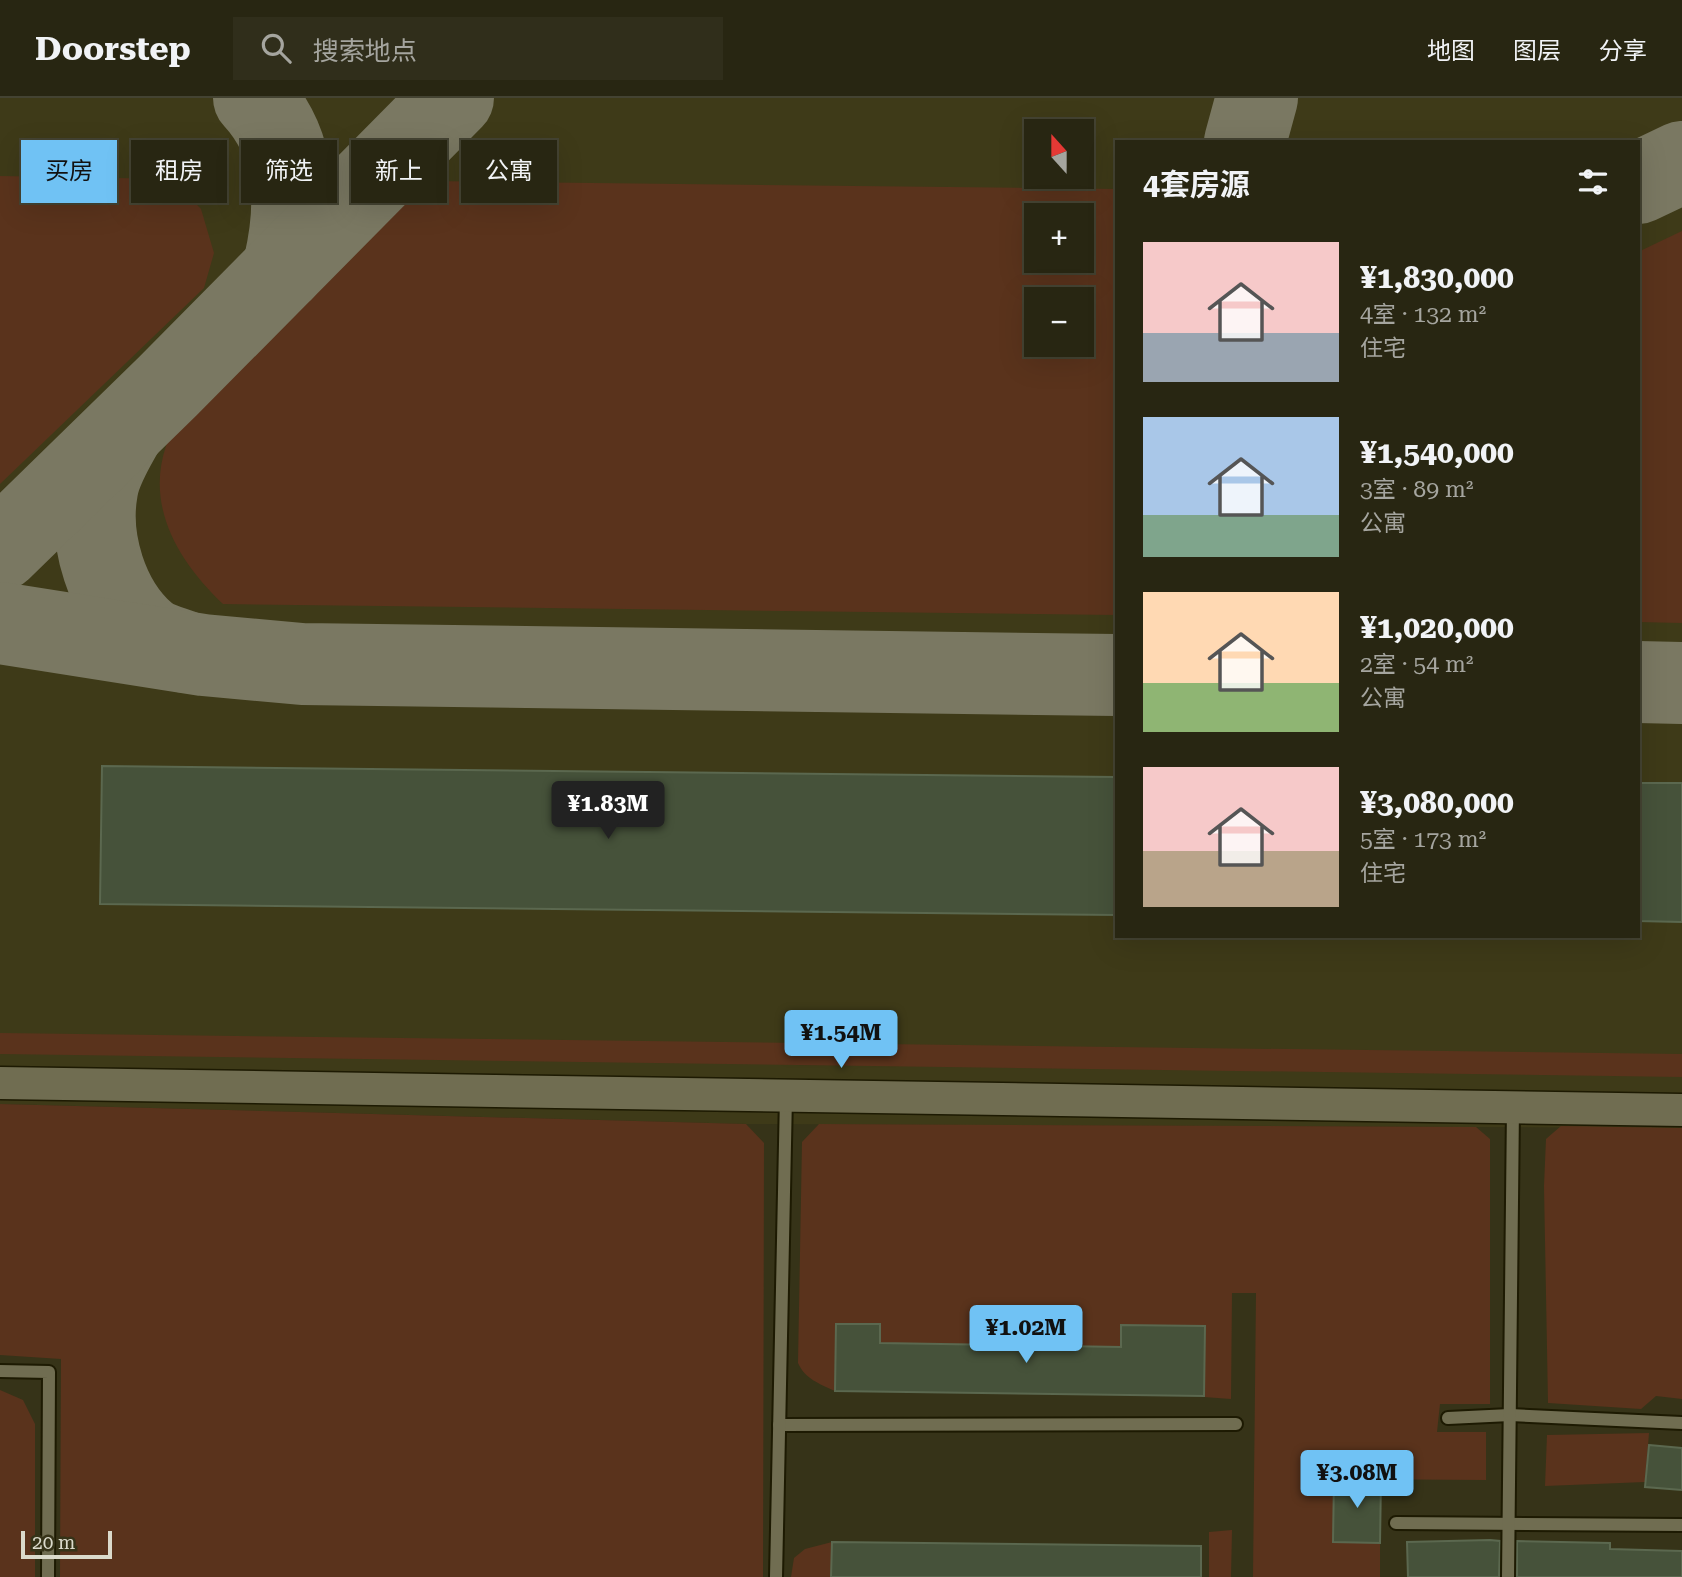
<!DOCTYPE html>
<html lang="zh">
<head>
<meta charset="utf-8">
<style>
	body { margin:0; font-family:"Roboto Serif","Noto Sans SC",serif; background:#302e1b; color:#f1f3f6; height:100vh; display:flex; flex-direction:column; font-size:26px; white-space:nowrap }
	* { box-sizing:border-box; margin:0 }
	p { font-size:23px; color:#a5a59f }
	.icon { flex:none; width:38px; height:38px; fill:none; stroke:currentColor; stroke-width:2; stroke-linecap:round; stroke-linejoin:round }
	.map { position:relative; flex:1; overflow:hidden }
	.sheet { position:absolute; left:1115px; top:42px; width:525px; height:798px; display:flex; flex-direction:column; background:#282612; border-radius:0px; box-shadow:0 7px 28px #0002,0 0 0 2px #444332 }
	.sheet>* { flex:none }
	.hud { position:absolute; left:21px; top:42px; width:665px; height:63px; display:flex; gap:14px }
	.needle { width:46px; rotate:339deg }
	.controls { position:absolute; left:1024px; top:21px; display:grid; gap:14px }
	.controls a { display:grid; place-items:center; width:70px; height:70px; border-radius:0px; background:#282612; box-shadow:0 7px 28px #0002,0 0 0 2px #444332; font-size:35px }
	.scale { position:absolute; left:21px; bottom:18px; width:91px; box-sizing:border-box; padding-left:7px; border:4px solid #dbdacb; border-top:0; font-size:19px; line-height:24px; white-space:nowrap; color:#dbdacb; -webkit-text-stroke:5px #363318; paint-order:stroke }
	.price { position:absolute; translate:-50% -60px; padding:0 16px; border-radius:7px; background:#70c2f4; color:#111; font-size:23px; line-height:46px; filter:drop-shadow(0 2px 4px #0008) }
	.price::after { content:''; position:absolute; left:50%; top:42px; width:21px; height:16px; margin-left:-10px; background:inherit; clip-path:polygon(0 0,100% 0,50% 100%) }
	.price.active { background:#222; color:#fff }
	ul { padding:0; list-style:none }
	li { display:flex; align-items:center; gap:21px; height:175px; padding:0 28px }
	li span { display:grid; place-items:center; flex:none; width:196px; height:140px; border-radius:0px; color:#555 }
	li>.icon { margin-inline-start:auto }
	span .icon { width:84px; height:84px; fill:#fffc; stroke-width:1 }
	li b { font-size:30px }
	h2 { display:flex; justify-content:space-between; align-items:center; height:84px; padding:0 28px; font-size:30px }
	.chip { padding:0 24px; border-radius:0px; background:#282612; box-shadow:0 7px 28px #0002,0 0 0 2px #444332; font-size:24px; line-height:63px }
	.chip.active { background:#70c2f4; color:#111 }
	header { display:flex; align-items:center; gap:42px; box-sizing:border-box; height:98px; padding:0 35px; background:#282612; border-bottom:2px solid #444332 }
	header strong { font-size:33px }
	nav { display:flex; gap:38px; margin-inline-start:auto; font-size:24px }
	.search { width:490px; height:63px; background:#302e1b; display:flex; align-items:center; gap:18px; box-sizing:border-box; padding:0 24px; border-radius:0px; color:#a5a59f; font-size:26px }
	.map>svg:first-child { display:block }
	.built { fill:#3e3a18; fill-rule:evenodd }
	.green { fill:#5a331c; fill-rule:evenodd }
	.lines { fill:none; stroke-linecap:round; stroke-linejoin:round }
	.taxiway { stroke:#7a7862; stroke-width:82 }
	.building { fill:#46523a; stroke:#5b684f; stroke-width:2 }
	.service-casing { stroke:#1d1a02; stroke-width:16 }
	.tertiary-casing { stroke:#1d1a02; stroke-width:35 }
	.service { stroke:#706d51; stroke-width:12 }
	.tertiary { stroke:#706d51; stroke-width:32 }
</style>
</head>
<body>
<header>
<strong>Doorstep</strong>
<div class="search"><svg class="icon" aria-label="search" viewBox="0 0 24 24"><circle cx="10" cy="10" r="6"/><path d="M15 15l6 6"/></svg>搜索地点</div>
<nav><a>地图</a><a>图层</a><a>分享</a></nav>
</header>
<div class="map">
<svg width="1682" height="1479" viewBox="0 0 1682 1479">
	<rect width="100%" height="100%" fill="#363318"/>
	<path class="built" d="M0 0H1682V1030L746 1026 0 1006ZM1036 33H1082V79H1036ZM1116 44H1638V838H1116ZM1036 117H1082V163H1036ZM1036 201H1082V247H1036Z"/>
	<g class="green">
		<path d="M0 78 172 81 201 111 214 155 204 190 0 386Z"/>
		<path d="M429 83 1116 91V517L223 506C180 465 145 410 166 348 170 337 179 326 185 315L399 102ZM1036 117H1082V163H1036ZM1036 201H1082V247H1036Z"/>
		<path d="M1682 133V525L1638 524V154Z"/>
		<path d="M0 935 1682 956V979L0 956Z"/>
		<path d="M0 1006 746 1026 764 1045 763 1479H60L61 1261 0 1257Z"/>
		<path d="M819 1026 1476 1029 1490 1041V1306H1440L1437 1334H1486V1382L1334 1381 1333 1444 1380 1445V1479H1253L1256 1195H1232L1231 1301 1204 1299 1205 1228 1121 1227V1249L880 1245V1226H837L835 1293C820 1286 805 1281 798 1265L802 1044Z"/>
		<path d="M1561 1028 1682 1030V1301L1656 1298 1641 1311 1548 1305 1544 1088 1546 1041Z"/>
		<path d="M0 1292 23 1302 35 1326V1479H0Z"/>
		<path d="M1649 1335 1645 1384 1545 1388 1547 1337Z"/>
		<path d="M1232 1432 1231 1479H1209V1434Z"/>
		<path d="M832 1444 831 1479H791L794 1460 805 1451Z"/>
	</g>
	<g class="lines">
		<g class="taxiway">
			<path d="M254 0C299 48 298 111 283 172"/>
			<path d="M1245 44 1257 0"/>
			<path d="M1638 85 1682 64"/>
			<path d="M123 333C113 351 100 372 97 392 88 442 107 503 145 536 155 545 173 549 185 554"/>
			<path d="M0 452 168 288 453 0"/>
			<path d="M0 525 203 557 302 566 1116 577"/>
			<path d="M1638 584 1682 585"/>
		</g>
	</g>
	<g class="building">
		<path d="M102 668 1116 679V817L100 806Z"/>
		<path d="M1638 685H1682V824L1638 823Z"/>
		<path d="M836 1226H880V1245L1121 1249V1227L1205 1228 1204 1298 835 1293Z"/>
		<path d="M1649 1347 1682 1350V1392L1645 1389Z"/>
		<path d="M1334 1380 1381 1381 1380 1445 1333 1444Z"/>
		<path d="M1490 1442 1500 1443 1499 1479H1408L1407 1444Z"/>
		<path d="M1517 1443 1610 1445V1451L1682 1453V1479H1517Z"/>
		<path d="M832 1444 1201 1448V1479H831Z"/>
	</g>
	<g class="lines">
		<defs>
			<g id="service">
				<path d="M0 1273 49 1274 48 1479"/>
				<path d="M1448 1320 1510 1317 1682 1325"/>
				<path d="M779 1327 1236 1326"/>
				<path d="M1396 1425 1682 1427"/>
				<path d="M776 1479 786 998"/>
				<path d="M1508 1479 1513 1009"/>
			</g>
			<path id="tertiary" d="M0 985 1682 1012"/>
		</defs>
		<use href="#service" class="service-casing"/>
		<use href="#tertiary" class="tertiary-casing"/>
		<use href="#service" class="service"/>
		<use href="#tertiary" class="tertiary"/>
	</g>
</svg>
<div class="controls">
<a><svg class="needle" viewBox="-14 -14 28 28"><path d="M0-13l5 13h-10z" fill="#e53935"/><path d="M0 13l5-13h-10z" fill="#a5a59f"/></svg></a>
<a>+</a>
<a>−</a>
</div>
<div class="scale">20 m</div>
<b class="price active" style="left:608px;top:743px">¥1.83M</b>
<b class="price" style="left:841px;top:972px">¥1.54M</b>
<b class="price" style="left:1026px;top:1267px">¥1.02M</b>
<b class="price" style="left:1357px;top:1412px">¥3.08M</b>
<div class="hud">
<a class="chip active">买房</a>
<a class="chip">租房</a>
<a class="chip">筛选</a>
<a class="chip">新上</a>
<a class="chip">公寓</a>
</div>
<section class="sheet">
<h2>4套房源<svg class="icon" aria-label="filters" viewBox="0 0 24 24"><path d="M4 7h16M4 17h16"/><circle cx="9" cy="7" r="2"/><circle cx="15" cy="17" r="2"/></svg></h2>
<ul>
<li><span style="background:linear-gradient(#f6c9c9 65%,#9aa5b1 0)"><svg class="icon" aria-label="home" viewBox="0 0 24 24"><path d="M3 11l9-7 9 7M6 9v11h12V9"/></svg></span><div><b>¥1,830,000</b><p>4室 · 132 m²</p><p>住宅</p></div></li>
<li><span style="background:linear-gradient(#a9c7e8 70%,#7fa58c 0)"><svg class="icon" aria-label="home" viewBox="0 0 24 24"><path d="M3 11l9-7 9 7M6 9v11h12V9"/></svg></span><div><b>¥1,540,000</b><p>3室 · 89 m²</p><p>公寓</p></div></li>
<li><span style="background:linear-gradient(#ffd9b3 65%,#8fb573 0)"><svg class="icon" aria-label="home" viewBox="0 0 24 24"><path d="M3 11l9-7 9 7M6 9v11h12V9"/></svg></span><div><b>¥1,020,000</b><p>2室 · 54 m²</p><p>公寓</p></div></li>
<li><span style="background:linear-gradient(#f6c9c9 60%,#b9a48a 0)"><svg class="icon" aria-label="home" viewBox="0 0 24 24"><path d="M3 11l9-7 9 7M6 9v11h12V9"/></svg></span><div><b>¥3,080,000</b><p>5室 · 173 m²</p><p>住宅</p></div></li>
</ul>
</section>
</div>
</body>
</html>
